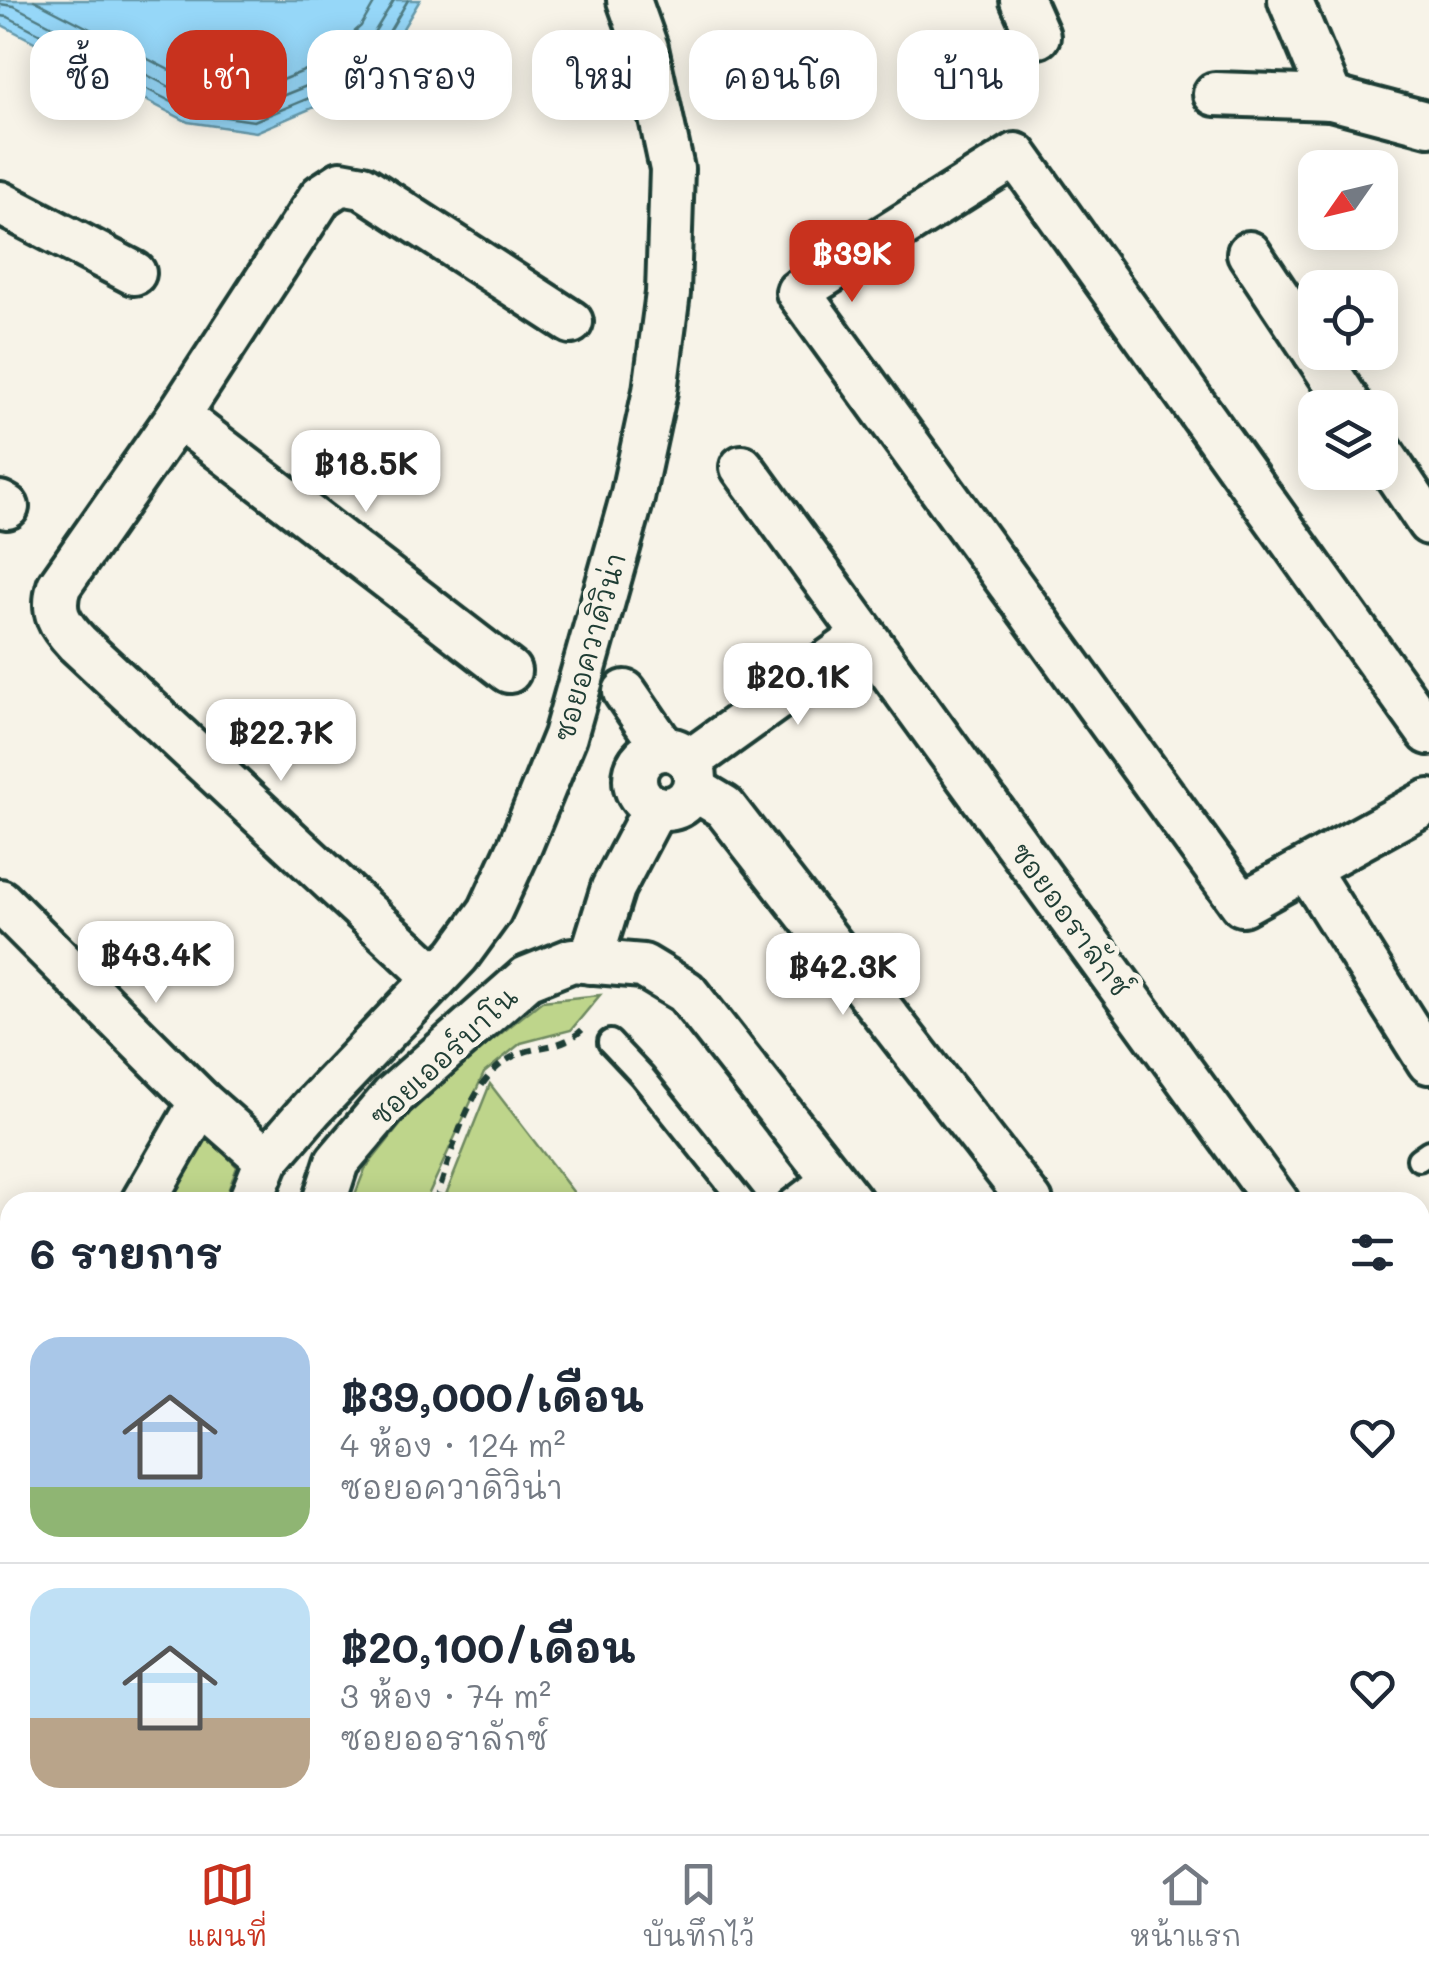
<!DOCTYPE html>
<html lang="th">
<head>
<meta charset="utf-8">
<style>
	body { margin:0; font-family:Mali,"Playpen Sans Thai",sans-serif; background:#f6f6f7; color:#1f2937; height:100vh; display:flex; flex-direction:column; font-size:38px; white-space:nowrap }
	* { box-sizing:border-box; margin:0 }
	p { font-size:32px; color:#747a83 }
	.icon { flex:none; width:55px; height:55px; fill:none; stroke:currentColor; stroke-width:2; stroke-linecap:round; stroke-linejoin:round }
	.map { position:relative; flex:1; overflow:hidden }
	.details { position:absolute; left:0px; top:1192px; width:1430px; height:642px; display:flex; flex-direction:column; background:#fff; border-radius:30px 30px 0 0; box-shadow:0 5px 25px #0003 }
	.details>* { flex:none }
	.hud { position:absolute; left:30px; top:30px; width:1370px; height:90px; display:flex; gap:20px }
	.needle { width:65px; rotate:236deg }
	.controls { position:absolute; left:1298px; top:150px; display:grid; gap:20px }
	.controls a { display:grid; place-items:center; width:100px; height:100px; border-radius:20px; background:#fff; box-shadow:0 5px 25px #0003; font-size:50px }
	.price { position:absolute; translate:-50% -85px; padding:0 22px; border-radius:20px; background:#fff; color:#222; font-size:32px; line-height:65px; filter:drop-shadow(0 2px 5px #0008) }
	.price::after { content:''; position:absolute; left:50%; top:60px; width:30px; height:22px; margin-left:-15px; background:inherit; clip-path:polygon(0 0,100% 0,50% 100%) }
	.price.active { background:#c8321e; color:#fff }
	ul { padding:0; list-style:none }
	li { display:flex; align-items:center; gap:30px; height:250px; padding:0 30px }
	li+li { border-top:2px solid #e0e1e3 }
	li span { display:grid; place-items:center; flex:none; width:280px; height:200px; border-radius:30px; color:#555 }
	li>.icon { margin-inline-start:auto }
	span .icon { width:120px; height:120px; fill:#fffc; stroke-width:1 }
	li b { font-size:42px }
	h2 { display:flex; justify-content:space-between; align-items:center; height:120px; padding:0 30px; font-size:42px }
	.pill { padding:0 35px; border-radius:30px; background:#fff; box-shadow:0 5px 25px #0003; font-size:35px; line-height:90px }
	.pill.active { background:#c8321e; color:#fff }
	.dock { display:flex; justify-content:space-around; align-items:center; height:140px; border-top:2px solid #e0e1e3; background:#fff; font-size:28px; color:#747a83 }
	.dock a { display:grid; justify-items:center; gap:5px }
	.dock .active { color:#c8321e }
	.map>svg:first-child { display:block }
	.green { fill:#bed58b; stroke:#6e8960; stroke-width:2.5 }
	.water { fill:#96d7f8; stroke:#69a; stroke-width:2.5 }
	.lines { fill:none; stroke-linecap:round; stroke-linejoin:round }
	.shore { stroke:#4f7b82; stroke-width:2.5 }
	.service-casing { stroke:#1f3d34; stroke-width:30 }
	.minor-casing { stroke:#1f3d34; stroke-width:50 }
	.path { stroke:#1f3d34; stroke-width:6; stroke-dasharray:10 8; stroke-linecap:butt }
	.service { stroke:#f7f3e8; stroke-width:22 }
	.minor { stroke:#f7f3e8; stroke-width:42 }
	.labels { text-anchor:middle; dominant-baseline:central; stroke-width:10; stroke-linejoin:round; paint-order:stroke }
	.street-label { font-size:28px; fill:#1f3d34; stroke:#f7f3e8 }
</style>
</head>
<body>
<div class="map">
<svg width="1429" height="1834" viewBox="0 0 1429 1834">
	<rect width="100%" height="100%" fill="#f7f3e8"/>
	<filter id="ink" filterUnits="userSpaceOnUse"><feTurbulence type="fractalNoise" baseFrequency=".01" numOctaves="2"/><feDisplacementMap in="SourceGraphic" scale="20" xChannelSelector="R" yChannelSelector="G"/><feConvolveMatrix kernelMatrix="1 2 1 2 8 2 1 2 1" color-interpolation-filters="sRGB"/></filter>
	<g filter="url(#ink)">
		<g class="green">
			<path d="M600 995 571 1030 521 1043 484 1073 425 1202H352L365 1169 425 1094 542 1001Z"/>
			<path d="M490 1084 581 1202H443Z"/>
			<path d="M204 1132 237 1167 224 1202H169Z"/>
			<path d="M1429 1367V1509L1420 1495V1373Z"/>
			<path d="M10 1573V1796L0 1804V1587Z"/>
			<path d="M166 1825H246L238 1834H158Z"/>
			<path d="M728 1825H1055L1062 1834H735Z"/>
		</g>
		<path class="water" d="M0 0H420L390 50 336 98 256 132 188 122 0 24Z"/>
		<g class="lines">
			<g class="shore">
				<path d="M34 0 200 86 250 93 316 66 361 26 376 0"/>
				<path d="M0 4 14 6 195 100 252 108 324 79 372 36 394 0"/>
				<path d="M0 16 8 17 191 112 254 121 331 89 382 44 408 0"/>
			</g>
			<defs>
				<g id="service">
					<path d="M610 1042 642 1076 743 1202"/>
					<path d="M1419 1159 1429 1152"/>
					<path d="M790 1202 828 1173"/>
				</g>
				<g id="minor">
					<path d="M1022 0 1038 36"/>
					<path d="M1290 0 1331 98"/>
					<path d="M1215 94 1331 98 1429 124"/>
					<path d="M0 203 134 273"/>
					<path d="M1249 253 1315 352"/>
					<path d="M1315 352 1352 408"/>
					<path d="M178 416 509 671"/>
					<path d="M1380 450 1429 523"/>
					<path d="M742 467 1277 1202"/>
					<path d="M0 503 7 507"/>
					<path d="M625 692 664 749"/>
					<path d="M1429 733 1016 155 798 292 1242 904 1429 801"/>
					<circle cx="665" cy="779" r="30"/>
					<path d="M690 761 864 636"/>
					<path d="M694 789 724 807 1031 1202"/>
					<path d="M1307 869 1429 1062"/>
					<path d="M0 901 201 1102 267 1160"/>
					<path d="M590 962 613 888 655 808"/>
					<path d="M436 978 77 643C59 624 51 612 59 586L178 416 321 196 341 183 363 187 571 322"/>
					<path d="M143 1202 201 1102"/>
					<path d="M250 1202 267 1160 312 1108 458 955 490 911 520 846 565 736 632 498 655 391 668 293 672 169 646 48 629 0"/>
					<path d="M324 1202 337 1162 393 1096 527 978 572 960 643 966 686 992 851 1202"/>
					<path d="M0 1256 10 1266"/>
					<path d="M1420 1556 1429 1568"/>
					<path d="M0 1568 10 1551"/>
					<path d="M1420 1742 1429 1755"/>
					<path d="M307 1825 316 1834"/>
					<path d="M567 1825 576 1834"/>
					<path d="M1178 1825 1185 1834"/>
					<path d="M11 1834 22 1825"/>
					<path d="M124 1834 133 1825"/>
				</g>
			</defs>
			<use href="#service" class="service-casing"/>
			<use href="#minor" class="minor-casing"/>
			<g class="path">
				<path d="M435 1202C451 1158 466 1086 507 1060 533 1043 561 1052 584 1028"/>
				<path d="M247 1834 256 1825"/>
			</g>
			<use href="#service" class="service"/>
			<use href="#minor" class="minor"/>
		</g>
	</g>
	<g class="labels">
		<g class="street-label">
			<text transform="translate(589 647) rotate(-74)">ซอยอควาดิวิน่า</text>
			<text transform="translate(1071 919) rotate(54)">ซอยออราลักซ์</text>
			<text transform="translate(443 1056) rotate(-43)">ซอยเออร์บาโน</text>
		</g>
	</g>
</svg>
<div class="controls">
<a><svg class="needle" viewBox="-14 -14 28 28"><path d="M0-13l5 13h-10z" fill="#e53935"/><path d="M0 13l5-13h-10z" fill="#747a83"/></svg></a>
<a><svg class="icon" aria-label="locate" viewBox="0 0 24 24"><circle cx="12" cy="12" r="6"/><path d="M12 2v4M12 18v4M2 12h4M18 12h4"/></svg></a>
<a><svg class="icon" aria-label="layers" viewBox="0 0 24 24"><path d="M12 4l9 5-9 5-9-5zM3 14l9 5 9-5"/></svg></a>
</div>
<b class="price active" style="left:852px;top:305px">฿39K</b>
<b class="price" style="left:366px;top:515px">฿18.5K</b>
<b class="price" style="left:798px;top:728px">฿20.1K</b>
<b class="price" style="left:281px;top:784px">฿22.7K</b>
<b class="price" style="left:156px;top:1006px">฿43.4K</b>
<b class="price" style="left:843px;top:1018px">฿42.3K</b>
<div class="hud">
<a class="pill">ซื้อ</a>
<a class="pill active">เช่า</a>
<a class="pill">ตัวกรอง</a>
<a class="pill">ใหม่</a>
<a class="pill">คอนโด</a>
<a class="pill">บ้าน</a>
</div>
<section class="details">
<h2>6 รายการ<svg class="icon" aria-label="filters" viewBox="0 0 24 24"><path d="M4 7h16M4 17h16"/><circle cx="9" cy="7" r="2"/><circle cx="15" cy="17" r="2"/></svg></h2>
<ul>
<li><span style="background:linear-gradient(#a9c7e8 75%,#8fb573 0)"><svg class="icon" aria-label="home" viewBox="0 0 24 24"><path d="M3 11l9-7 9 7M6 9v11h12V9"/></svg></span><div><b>฿39,000/เดือน</b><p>4 ห้อง · 124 m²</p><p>ซอยอควาดิวิน่า</p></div><svg class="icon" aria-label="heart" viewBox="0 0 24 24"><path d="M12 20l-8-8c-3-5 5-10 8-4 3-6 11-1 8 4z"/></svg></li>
<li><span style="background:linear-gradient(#bfe0f5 65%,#b9a48a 0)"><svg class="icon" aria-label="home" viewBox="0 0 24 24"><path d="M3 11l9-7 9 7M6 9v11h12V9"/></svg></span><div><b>฿20,100/เดือน</b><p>3 ห้อง · 74 m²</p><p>ซอยออราลักซ์</p></div><svg class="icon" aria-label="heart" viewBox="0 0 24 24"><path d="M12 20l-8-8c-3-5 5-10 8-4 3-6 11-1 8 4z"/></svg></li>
</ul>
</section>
</div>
<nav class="dock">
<a class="active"><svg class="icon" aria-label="map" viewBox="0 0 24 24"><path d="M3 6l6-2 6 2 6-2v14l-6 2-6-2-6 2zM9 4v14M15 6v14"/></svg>แผนที่</a>
<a><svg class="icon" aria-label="saved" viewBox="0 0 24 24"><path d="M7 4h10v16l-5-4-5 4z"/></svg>บันทึกไว้</a>
<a><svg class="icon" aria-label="home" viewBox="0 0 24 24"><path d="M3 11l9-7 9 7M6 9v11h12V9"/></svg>หน้าแรก</a>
</nav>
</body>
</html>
